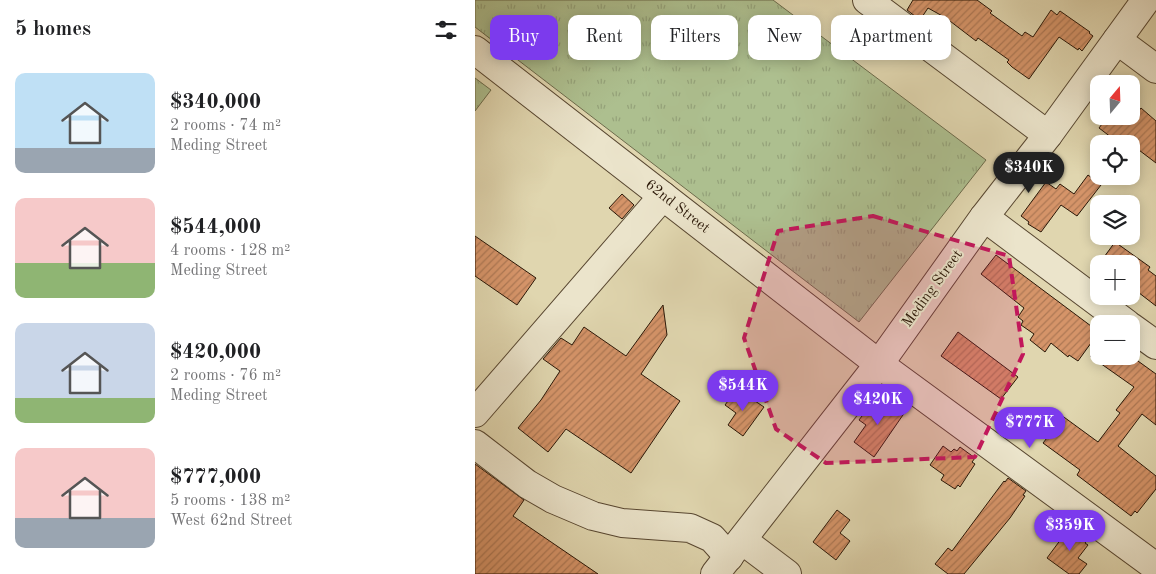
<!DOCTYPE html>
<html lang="en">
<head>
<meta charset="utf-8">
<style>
	body { margin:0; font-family:"Old Standard TT",serif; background:#f6f6f6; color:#202124; height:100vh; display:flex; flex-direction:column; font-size:19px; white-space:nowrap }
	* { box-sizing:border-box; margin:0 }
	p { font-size:16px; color:#757577 }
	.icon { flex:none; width:28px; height:28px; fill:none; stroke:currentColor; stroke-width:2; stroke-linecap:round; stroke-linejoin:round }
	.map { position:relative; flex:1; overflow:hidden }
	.sheet { display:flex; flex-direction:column; background:#fff; width:475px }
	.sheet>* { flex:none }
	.top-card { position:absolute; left:15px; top:15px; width:475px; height:45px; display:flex; gap:10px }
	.needle { width:32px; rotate:19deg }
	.buttons { position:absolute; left:615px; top:75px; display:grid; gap:10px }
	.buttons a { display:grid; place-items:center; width:50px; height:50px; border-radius:10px; background:#fff; box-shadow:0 2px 12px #0003; font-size:25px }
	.price { position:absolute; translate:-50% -42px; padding:0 11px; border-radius:18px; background:#7c3aed; color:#fff; font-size:16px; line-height:32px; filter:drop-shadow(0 1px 2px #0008) }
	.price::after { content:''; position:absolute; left:50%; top:30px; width:15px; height:11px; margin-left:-8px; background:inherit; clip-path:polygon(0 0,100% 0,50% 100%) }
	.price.selected { background:#222; color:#fff }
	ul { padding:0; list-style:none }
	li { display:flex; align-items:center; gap:15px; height:125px; padding:0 15px }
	li span { display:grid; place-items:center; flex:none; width:140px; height:100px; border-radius:10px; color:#555 }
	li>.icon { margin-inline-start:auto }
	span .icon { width:60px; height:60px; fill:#fffc; stroke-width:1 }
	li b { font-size:21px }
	h2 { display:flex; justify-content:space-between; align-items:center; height:60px; padding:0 15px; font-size:21px }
	.chip { padding:0 18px; border-radius:10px; background:#fff; box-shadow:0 2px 12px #0003; font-size:18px; line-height:45px }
	.chip.selected { background:#7c3aed; color:#fff }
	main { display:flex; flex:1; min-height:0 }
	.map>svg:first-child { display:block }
	.grass { fill:url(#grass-tufts); stroke:#6c6b4b }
	.building { fill:url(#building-hatch); stroke:#2a1707 }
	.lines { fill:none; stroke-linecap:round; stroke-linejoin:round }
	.minor-casing { stroke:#584731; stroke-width:30 }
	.minor { stroke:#ebe4cb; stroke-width:28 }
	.marked { fill:#c2185b; fill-opacity:0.2; stroke:#c2185b; stroke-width:4; stroke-dasharray:10 6; stroke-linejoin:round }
	.labels { text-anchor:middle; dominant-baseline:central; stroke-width:4; stroke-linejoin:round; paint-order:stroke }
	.street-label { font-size:15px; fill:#2a1707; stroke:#ebe4cb }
</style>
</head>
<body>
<main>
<section class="sheet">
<h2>5 homes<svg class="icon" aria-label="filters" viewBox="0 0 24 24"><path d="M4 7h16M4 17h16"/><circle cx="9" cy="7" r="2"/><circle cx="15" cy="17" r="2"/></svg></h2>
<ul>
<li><span style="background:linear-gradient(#bfe0f5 75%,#9aa5b1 0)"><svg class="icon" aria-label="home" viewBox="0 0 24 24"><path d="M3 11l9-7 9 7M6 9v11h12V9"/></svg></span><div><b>$340,000</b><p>2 rooms · 74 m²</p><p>Meding Street</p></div></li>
<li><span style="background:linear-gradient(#f6c9c9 65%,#8fb573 0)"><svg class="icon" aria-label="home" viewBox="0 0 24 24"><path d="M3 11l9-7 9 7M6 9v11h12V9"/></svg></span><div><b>$544,000</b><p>4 rooms · 128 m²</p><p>Meding Street</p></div></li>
<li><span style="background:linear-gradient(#c9d6e8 75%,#8fb573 0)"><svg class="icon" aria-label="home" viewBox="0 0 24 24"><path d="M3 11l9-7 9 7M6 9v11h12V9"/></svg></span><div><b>$420,000</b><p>2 rooms · 76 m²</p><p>Meding Street</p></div></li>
<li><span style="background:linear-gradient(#f6c9c9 70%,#9aa5b1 0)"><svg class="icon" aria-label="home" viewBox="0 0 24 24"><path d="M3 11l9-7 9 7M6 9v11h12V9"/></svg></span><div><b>$777,000</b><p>5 rooms · 138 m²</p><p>West 62nd Street</p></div></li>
</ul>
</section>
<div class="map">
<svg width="681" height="574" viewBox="0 0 681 574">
	<defs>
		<pattern id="grass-tufts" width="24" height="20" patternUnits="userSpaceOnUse" patternTransform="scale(1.25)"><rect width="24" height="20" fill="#adbf8f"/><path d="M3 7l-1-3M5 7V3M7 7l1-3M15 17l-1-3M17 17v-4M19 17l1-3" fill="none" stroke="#95a37a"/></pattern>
		<pattern id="building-hatch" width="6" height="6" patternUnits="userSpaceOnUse" patternTransform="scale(1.25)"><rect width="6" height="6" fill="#d59469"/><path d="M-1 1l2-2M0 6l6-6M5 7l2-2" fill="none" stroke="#ad7854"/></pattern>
	</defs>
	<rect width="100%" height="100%" fill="#e0d6af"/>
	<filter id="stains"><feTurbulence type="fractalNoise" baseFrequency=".004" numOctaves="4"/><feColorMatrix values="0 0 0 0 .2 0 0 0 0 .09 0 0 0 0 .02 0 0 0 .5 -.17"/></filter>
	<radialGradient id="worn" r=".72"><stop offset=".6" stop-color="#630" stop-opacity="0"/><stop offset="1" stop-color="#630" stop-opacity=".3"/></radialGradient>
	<g class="grass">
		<path d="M0 0H298L511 160 384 322 0 27Z"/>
		<path d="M0 78 16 90 0 111Z"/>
	</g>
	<g class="building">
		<path d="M438 0H502L517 11 515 13 547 36 550 32 558 37 576 10 582 15 585 11 615 32 614 33 618 36 607 51 604 48 603 50 584 37 554 79 537 67 532 62 534 60 503 38 501 41 471 18 453 8 445 20 432 10Z"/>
		<path d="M666 108 681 121V163L656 144H645L624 128 633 116H660Z"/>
		<path d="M613 175 626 185 602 216 586 205 566 232 553 224 554 222 546 216 571 182 581 189 585 184 599 194Z"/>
		<path d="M147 194 159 205 147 219 134 208Z"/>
		<path d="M0 236 61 278 42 305 0 276Z"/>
		<path d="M640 242 675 267 673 270 681 276V306L659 289 656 293V264H624Z"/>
		<path d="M521 255 624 332 603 361 594 355 593 357 576 343 570 352 555 340 559 334 546 325 548 321 543 317 549 308 506 274Z"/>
		<path d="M188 305 192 335 166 374 205 401 156 473 91 429 73 452 43 428 66 400 85 371 68 359 86 338 97 345 109 327 151 356Z"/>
		<path d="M483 332 543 377 526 399 466 356Z"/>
		<path d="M615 356H656L681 374V425L667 414 643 446 681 476V489L662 513 660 511 656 516 602 475 605 470 568 443 572 438 566 433 582 412 623 442 645 413 641 410 659 387Z"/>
		<path d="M262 389 289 407 268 436 253 425 261 413 250 405Z"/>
		<path d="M413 399 430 412 399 457 379 442 391 425 384 420 399 400 408 406Z"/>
		<path d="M468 446 476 452 479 449 482 451 485 447 500 458 497 462 500 464 485 487 483 485 480 489 466 480 469 475 455 465Z"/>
		<path d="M0 464 49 500 38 516 123 574H0Z"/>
		<path d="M533 478 551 491 548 495 550 496 535 518 489 574H473L460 564 473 548 477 551 529 481 530 482Z"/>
		<path d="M362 510 375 520 365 533 375 541 361 560 338 542Z"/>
		<path d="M598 527 614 538 610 543 613 545 603 558 612 564 604 574H594L572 558 592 531 594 532Z"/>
	</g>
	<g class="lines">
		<defs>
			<g id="minor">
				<path d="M392 0 573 135"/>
				<path d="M642 40 681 69"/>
				<path d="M0 50 404 364 681 567"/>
				<path d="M509 217 652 324"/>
				<path d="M656 327 681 345"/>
				<path d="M0 413 188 196"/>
				<path d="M0 444 52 484 78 499 118 516 147 523 215 528 237 538 254 557"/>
				<path d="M267 540 312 574"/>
				<path d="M240 574 404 364 509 217 573 135 671 0"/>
			</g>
		</defs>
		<use href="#minor" class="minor-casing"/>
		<use href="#minor" class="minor"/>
	</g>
	<path class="marked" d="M398 216 534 256 548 354 500 457 351 463 301 429 269 338 303 231Z"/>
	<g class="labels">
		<g class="street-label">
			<text transform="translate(202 207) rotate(38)">62nd Street</text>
			<text transform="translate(458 289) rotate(-54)">Meding Street</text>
		</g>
	</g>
	<rect width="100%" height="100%" filter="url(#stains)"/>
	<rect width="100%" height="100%" fill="url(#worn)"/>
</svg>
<div class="buttons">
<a><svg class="needle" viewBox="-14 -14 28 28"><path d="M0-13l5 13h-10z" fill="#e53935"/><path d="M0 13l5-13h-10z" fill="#757577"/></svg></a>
<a><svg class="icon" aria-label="locate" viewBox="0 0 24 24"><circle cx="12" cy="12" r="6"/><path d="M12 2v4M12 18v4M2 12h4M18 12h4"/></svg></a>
<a><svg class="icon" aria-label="layers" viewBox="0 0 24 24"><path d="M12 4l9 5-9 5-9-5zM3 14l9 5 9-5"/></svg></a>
<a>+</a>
<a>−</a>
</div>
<b class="price selected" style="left:554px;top:194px">$340K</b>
<b class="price" style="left:268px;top:412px">$544K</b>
<b class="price" style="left:403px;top:426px">$420K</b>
<b class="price" style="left:555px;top:449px">$777K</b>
<b class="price" style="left:595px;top:552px">$359K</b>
<div class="top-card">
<a class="chip selected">Buy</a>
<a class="chip">Rent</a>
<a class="chip">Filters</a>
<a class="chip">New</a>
<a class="chip">Apartment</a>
</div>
</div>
</main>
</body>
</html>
